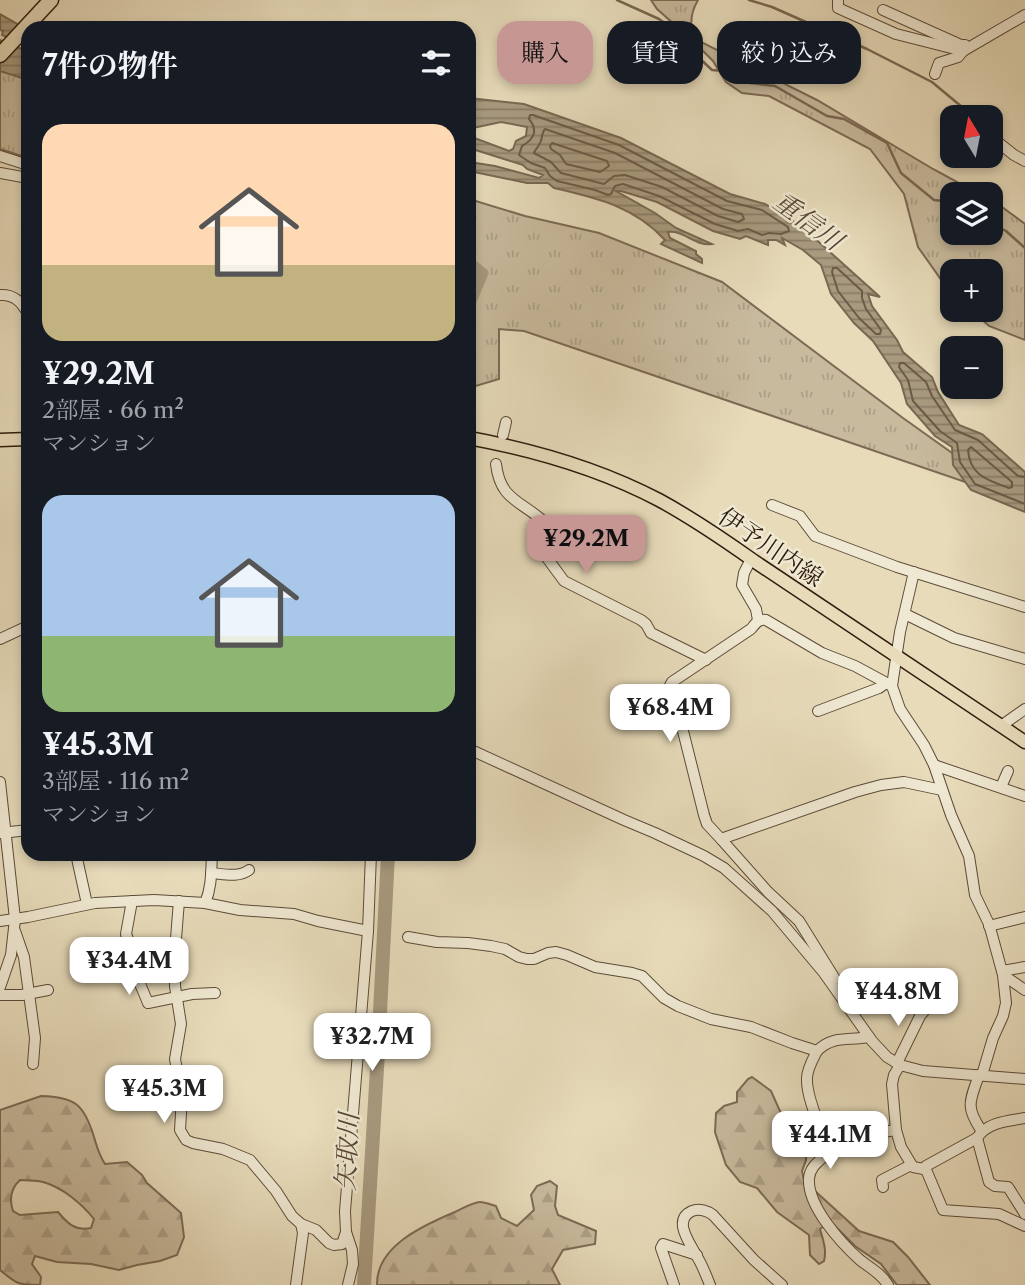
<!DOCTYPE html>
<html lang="ja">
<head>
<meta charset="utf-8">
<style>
	body { margin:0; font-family:"Libre Caslon Text","Noto Serif JP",serif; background:#20242c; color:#f1f3f6; height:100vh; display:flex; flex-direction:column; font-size:26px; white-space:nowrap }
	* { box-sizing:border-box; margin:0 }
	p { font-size:23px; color:#9ea1a6 }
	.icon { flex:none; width:38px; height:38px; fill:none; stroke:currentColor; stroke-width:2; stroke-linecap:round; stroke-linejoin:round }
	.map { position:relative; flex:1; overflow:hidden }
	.sheet { position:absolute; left:21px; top:21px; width:455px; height:840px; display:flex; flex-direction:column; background:#171b24; border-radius:21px; box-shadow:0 4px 10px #0003 }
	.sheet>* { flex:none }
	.banner { position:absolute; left:497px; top:21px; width:422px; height:63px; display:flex; gap:14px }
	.needle { width:46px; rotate:350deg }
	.buttons { position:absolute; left:940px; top:105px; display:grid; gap:14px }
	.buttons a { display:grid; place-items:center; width:63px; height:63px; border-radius:14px; background:#171b24; box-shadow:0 4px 10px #0003; font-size:35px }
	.price { position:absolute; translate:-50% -60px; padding:0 16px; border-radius:14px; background:#fff; color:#222; font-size:23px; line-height:46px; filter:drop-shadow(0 2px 4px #0008) }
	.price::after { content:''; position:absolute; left:50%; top:42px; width:21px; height:16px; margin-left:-10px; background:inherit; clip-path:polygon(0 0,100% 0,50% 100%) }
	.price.selected { background:#c59692; color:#111 }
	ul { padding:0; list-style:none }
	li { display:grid; align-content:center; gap:14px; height:371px; padding:0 21px }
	li span { display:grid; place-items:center; height:217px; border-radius:21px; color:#555 }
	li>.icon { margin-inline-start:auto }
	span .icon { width:126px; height:126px; fill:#fffc; stroke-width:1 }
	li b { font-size:30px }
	h2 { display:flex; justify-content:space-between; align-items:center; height:84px; padding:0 21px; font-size:30px }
	.pill { padding:0 24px; border-radius:21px; background:#171b24; box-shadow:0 4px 10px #0003; font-size:24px; line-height:63px }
	.pill.selected { background:#c59692; color:#111 }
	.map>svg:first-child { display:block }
	.grass { fill:url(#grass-tufts); stroke:#7c6a55; stroke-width:2 }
	.forest { fill:url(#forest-firs); stroke:#7c6a55; stroke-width:2; fill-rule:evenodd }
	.water { fill:url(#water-rules); stroke:#786751; stroke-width:2 }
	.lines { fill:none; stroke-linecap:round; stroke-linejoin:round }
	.shore { stroke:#6c5a46; stroke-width:2 }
	.stream { stroke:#786751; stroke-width:2.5 }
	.river { stroke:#a89a7f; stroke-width:14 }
	.minor-casing { stroke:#5d4b38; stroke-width:12 }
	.major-casing { stroke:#2f1b0d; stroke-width:15 }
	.highway-casing { stroke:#2f1b0d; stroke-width:17 }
	.minor { stroke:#efe8d2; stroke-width:10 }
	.major { stroke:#e7dbba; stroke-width:12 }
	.highway { stroke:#e7dbba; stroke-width:14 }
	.labels { text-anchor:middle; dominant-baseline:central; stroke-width:5; stroke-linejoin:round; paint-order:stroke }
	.street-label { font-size:24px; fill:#2f1b0d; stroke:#efe8d2 }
	.water-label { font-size:26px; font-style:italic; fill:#594735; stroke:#efe8d2 }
</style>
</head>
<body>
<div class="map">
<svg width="1025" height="1285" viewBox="0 0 1025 1285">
	<defs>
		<pattern id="grass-tufts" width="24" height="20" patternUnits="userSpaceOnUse" patternTransform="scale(1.75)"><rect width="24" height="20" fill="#c8ba9d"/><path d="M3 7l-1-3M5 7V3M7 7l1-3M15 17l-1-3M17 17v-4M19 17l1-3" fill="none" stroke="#ac9f86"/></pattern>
		<pattern id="forest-firs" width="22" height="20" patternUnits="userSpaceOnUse" patternTransform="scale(1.75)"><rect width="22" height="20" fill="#c8ba9d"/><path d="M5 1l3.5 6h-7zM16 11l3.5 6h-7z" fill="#ac9f86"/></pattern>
		<pattern id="water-rules" width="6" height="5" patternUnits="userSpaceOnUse" patternTransform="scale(1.75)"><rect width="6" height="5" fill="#a89a7f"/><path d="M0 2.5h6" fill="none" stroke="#897d66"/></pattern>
	</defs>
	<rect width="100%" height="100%" fill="#e7dbba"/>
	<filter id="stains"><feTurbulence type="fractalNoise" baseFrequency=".00286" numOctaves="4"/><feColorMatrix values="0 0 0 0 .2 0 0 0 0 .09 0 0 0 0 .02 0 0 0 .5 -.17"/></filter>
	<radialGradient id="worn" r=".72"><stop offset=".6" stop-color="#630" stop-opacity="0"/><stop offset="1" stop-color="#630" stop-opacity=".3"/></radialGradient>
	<g class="grass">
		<path d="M651 0H698C691 12 689 26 695 39L817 100 933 169 979 194H952V233H990L991 200 1002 207 1025 224V340L989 326 971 310H990V271H952V293L947 288 918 247 904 194 870 149 769 96 742 93 726 82 713 61 692 40 657 9Z"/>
		<path d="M0 71 28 79V158L0 149Z"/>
		<path d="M469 199 525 216 599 233 722 282 903 418 1018 500 524 331 499 329V379L469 388Z"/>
	</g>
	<g class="forest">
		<path d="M752 1077 771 1091 787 1127 799 1140 806 1153V1160L802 1171 804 1181 859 1231 893 1242 908 1257 930 1285H897L881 1264 855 1246 830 1221 820 1229C823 1240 827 1250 824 1261L819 1264 810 1255 809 1235 777 1212 757 1188 740 1182 726 1165 715 1132 716 1113 724 1106 737 1102V1092L748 1079Z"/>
		<path d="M41 1096C75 1097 84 1104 94 1137 97 1147 99 1155 105 1164L127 1162 142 1175 147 1183 181 1213 184 1237 177 1255 160 1261 137 1265 119 1270 91 1264 57 1262 35 1256 32 1264 41 1277 40 1285C17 1285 17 1284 0 1270V1110ZM20 1180C27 1181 36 1180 43 1182 62 1187 82 1204 94 1219L91 1228C75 1231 68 1224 58 1212L20 1215 13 1211C9 1199 10 1189 20 1180Z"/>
		<path d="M550 1181 557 1186 555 1206 558 1215 596 1231 595 1244 563 1250 552 1269 560 1285H377C376 1246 424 1225 455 1212 462 1209 473 1202 480 1202 485 1202 492 1205 496 1206L501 1218 517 1226 534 1210 531 1195 537 1186Z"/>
	</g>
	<g class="water">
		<path d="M0 14 28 30V80L0 71V40L27 51V46L2 35 3 31 0 30Z"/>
		<path d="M469 98 524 104 621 138 730 194 765 204 801 226 880 297 868 294 872 306 897 340 903 352 932 377 938 392 959 425 982 434 1025 472V512L971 490 953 465 952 447 935 436 907 404 901 383 873 341 854 323 831 294 821 265 803 250 782 238 785 245 776 240H768V245L746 236 740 239 713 231 657 202 621 191H616L655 213 676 228 712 244C696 247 684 230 668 232L670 238 696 251V254L702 259V263L661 244 665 240C634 206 596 198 554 188L548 183H527L469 171V162L495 166 539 178 543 175 527 169 523 165 469 148V136L509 151 513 149 516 141 526 136 527 127 501 122 473 128 469 127V115L472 113 469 108Z"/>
	</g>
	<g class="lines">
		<g class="shore">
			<path d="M530 115H533L619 145 727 201 762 210 788 227 789 231 781 234 769 233 762 235 748 229 738 231 715 224 659 196 623 184 615 186 611 194 608 195 595 190 557 181 550 176 545 168 531 163 519 155 522 146C533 140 539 131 529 119Z"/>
			<path d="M545 129 615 153 723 209 742 214 744 219 738 222 718 216 662 187 625 175 614 176 604 184 561 173 551 162 534 153C535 149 538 148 540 143 543 138 541 133 545 129Z"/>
			<path d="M552 143 607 161 609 166 600 172 566 164 560 155 551 149 550 146Z"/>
			<path d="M833 268H837L862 291V298L866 309 881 330 880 334H876L859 318 838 291 832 272Z"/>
			<path d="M971 447 1012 482V487L1009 488C988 480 970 476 968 450Z"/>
			<path d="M1025 477 1018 476 978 440 955 430 932 396 926 382 904 363H900L899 367 908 380 913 401 940 431 957 443 960 462 975 484 1025 504"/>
		</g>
		<g class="stream">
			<path d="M617 0 659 19 685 37 694 53 712 70 724 71 742 82 775 86 827 116 844 119 887 143 901 173 934 200 952 202"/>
			<path d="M749 0 772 7 867 49 932 82 974 117"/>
			<path d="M990 223 1006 231 1025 248"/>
		</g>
		<g class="river">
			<path d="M469 264 481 274 469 302"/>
			<path d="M364 1285 378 1052 388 854"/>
		</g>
		<defs>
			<g id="minor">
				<path d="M838 0V8L896 34 963 51"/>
				<path d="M883 10 961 45H965"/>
				<path d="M935 74 939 63 958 57 963 51 1025 15"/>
				<path d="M990 136 1014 155 1025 161"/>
				<path d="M0 156 28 165"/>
				<path d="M0 173 28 178"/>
				<path d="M0 295C14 294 22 302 28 314"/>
				<path d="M503 435 506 422"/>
				<path d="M496 464C500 499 519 500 542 520L536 543 564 581 641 620 646 624 651 633 706 660"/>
				<path d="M772 505 800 516 815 536 897 567 1025 607"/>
				<path d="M751 559 744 573 742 585 756 609 758 620"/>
				<path d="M914 572 900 632 892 686 900 709 924 745 934 765 951 815 969 856 975 895 989 924 1003 975 1006 1003 1003 1016 993 1038 982 1075"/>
				<path d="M905 614 954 638 1025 659"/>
				<path d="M0 639 28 626"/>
				<path d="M892 686 855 666 822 653 766 620C758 619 756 623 751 629L672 682 668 689 683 731 704 815 707 824 721 839 855 792 881 785 904 782 942 790"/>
				<path d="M818 711 879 688 886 683"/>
				<path d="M1001 726 1025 709"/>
				<path d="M469 749 624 820 655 833 704 856 724 868 772 911 824 973 872 1041 887 1057 900 1065 923 1071 1025 1079"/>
				<path d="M934 765 1025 796"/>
				<path d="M0 782 15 919 11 955 0 987"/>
				<path d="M1001 787 1008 771"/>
				<path d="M1 833 28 830"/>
				<path d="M721 839 768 892 799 921 835 979"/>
				<path d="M76 854 87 904"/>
				<path d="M234 854H241"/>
				<path d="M211 873C224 874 238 878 249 870"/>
				<path d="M132 901 126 934 136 960 138 979 148 1003 192 994 215 993"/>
				<path d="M179 901 175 951V986L181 1024 175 1059 182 1096 180 1130 186 1140 193 1143 223 1149 250 1160 276 1191 292 1216 301 1224 303 1233 296 1285"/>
				<path d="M205 903C212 887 211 871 212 854"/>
				<path d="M0 921 28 917 95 903 154 900 205 903 240 910 294 914 318 921 368 931"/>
				<path d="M989 926 1025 917"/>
				<path d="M15 931 24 957 35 1038 33 1064"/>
				<path d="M408 937 437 942 468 943 491 946 505 949 519 957 527 959H534L548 953 556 952 567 955 595 967 632 973 642 976 664 998 678 1006 711 1019 751 1027 792 1043 817 1051C813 1059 807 1069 807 1078 806 1094 817 1120 823 1135L826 1138 834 1139"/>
				<path d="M1002 971 1025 967"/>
				<path d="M1003 975 1025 990"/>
				<path d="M0 995H22L48 990"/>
				<path d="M817 1051C833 1035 848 1041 869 1037"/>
				<path d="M897 1063 920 1016 925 1010"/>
				<path d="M900 1065 894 1075 892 1084 896 1130 901 1147 913 1167 924 1169 927 1172 943 1210 999 1214 1025 1226"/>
				<path d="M979 1075C970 1101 965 1106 981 1130"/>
				<path d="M977 1138 989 1182 995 1186 1008 1187 1025 1214"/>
				<path d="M924 1169 926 1166 977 1138C987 1122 1008 1121 1025 1118"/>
				<path d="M883 1187 882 1180 911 1165"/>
				<path d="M301 1224 316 1230 329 1243 334 1245 342 1244 346 1232"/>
				<path d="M348 1285 353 1264 352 1250 346 1232 345 1211 368 931 371 854"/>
				<path d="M674 1285 661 1248 663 1244 697 1255"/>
				<path d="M710 1285C706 1275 702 1264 696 1255 690 1243 672 1220 692 1211 699 1208 708 1211 713 1215L754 1260 782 1285"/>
				<path d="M888 1285C881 1273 870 1268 860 1260 841 1243 807 1206 809 1178 811 1159 834 1157 834 1139L896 1130"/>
			</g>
			<g id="major">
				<path d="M469 438C534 450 600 469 659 500 692 518 723 539 754 561L1025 742"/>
				<path d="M0 440 28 439"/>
			</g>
			<path id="highway" d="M0 55 51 0"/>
		</defs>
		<use href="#minor" class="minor-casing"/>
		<use href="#major" class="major-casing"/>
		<use href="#highway" class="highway-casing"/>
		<use href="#minor" class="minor"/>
		<use href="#major" class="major"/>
		<use href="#highway" class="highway"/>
	</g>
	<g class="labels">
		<g class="street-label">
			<text transform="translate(771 547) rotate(34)">伊予川内線</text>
		</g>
		<g class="water-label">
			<text transform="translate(808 221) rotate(36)">重信川</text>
			<text transform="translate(347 1152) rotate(-87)">矢取川</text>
		</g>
	</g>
	<rect width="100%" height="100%" filter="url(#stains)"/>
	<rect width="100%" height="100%" fill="url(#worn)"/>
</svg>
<div class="buttons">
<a><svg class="needle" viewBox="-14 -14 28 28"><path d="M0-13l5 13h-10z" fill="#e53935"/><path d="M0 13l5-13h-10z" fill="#9ea1a6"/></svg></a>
<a><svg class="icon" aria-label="layers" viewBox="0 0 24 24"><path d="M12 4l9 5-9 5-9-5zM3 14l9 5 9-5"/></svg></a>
<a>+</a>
<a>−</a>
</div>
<b class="price selected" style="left:586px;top:575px">¥29.2M</b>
<b class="price" style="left:670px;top:744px">¥68.4M</b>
<b class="price" style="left:129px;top:997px">¥34.4M</b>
<b class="price" style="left:898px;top:1028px">¥44.8M</b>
<b class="price" style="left:372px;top:1073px">¥32.7M</b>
<b class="price" style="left:164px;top:1125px">¥45.3M</b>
<b class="price" style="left:830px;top:1171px">¥44.1M</b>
<div class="banner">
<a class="pill selected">購入</a>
<a class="pill">賃貸</a>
<a class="pill">絞り込み</a>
</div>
<section class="sheet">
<h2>7件の物件<svg class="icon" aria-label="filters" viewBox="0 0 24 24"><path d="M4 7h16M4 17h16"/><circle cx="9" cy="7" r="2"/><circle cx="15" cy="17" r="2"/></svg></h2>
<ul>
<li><span style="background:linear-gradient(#ffd9b3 65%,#c2b280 0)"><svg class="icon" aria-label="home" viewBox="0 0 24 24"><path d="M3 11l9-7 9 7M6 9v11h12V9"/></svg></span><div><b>¥29.2M</b><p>2部屋 · 66 m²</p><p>マンション</p></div></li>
<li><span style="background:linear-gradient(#a9c7e8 65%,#8fb573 0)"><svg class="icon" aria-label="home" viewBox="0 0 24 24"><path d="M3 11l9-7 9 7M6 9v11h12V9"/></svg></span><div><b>¥45.3M</b><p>3部屋 · 116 m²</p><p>マンション</p></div></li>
</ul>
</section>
</div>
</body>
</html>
